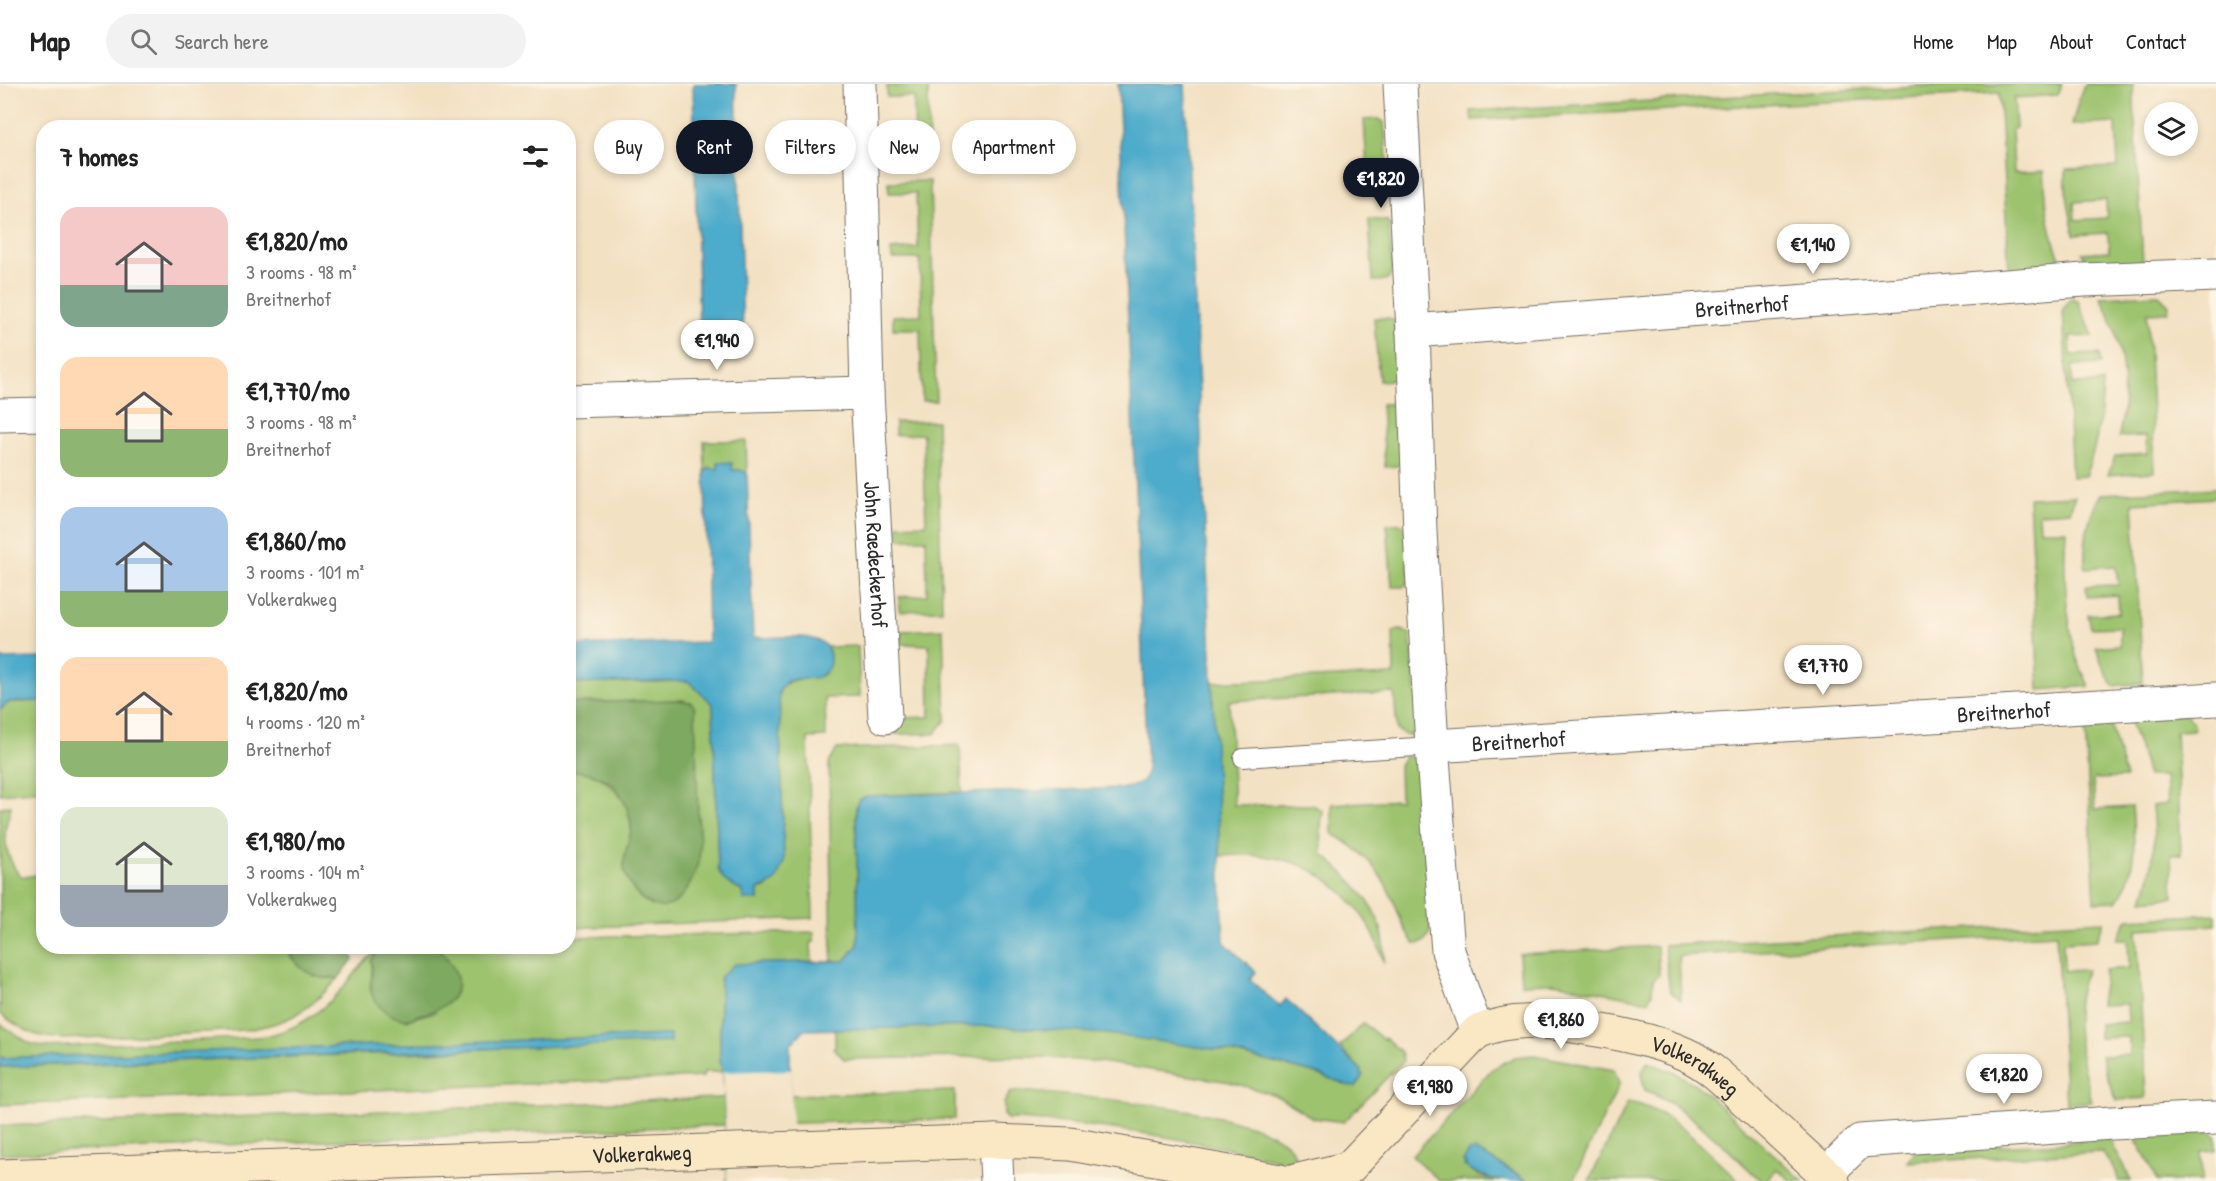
<!DOCTYPE html>
<html lang="en">
<head>
<meta charset="utf-8">
<style>
	body { margin:0; font-family:"Patrick Hand",sans-serif; background:#f2f2f2; color:#222; height:100vh; display:flex; flex-direction:column; font-size:22px; white-space:nowrap }
	* { box-sizing:border-box; margin:0 }
	p { font-size:20px; color:#767676 }
	.icon { flex:none; width:33px; height:33px; fill:none; stroke:currentColor; stroke-width:2; stroke-linecap:round; stroke-linejoin:round }
	.map { position:relative; flex:1; overflow:hidden }
	.panel { position:absolute; left:36px; top:36px; width:540px; height:834px; display:flex; flex-direction:column; background:#fff; border-radius:24px; box-shadow:0 3px 9px #0003 }
	.panel>* { flex:none }
	.banner { position:absolute; left:594px; top:36px; width:570px; height:54px; display:flex; gap:12px }
	.buttons { position:absolute; left:2144px; top:18px; display:grid; gap:12px }
	.buttons a { display:grid; place-items:center; width:54px; height:54px; border-radius:50%; background:#fff; box-shadow:0 3px 9px #0003; font-size:30px }
	.price { position:absolute; translate:-50% -51px; padding:0 14px; border-radius:21px; background:#fff; color:#222; font-size:20px; line-height:39px; filter:drop-shadow(0 2px 3px #0008) }
	.price::after { content:''; position:absolute; left:50%; top:36px; width:18px; height:14px; margin-left:-9px; background:inherit; clip-path:polygon(0 0,100% 0,50% 100%) }
	.price.on { background:#111827; color:#fff }
	ul { padding:0; list-style:none }
	li { display:flex; align-items:center; gap:18px; height:150px; padding:0 24px }
	li span { display:grid; place-items:center; flex:none; width:168px; height:120px; border-radius:18px; color:#555 }
	li>.icon { margin-inline-start:auto }
	span .icon { width:72px; height:72px; fill:#fffc; stroke-width:1 }
	li b { font-size:26px }
	h2 { display:flex; justify-content:space-between; align-items:center; height:72px; padding:0 24px; font-size:26px }
	.chip { padding:0 21px; border-radius:27px; background:#fff; box-shadow:0 3px 9px #0003; font-size:21px; line-height:54px }
	.chip.on { background:#111827; color:#fff }
	header { display:flex; align-items:center; gap:36px; box-sizing:border-box; height:84px; padding:0 30px; background:#fff; border-bottom:2px solid #e0e0e0 }
	header strong { font-size:28px }
	nav { display:flex; gap:33px; margin-inline-start:auto; font-size:21px }
	.search { width:420px; height:54px; background:#f2f2f2; display:flex; align-items:center; gap:15px; box-sizing:border-box; padding:0 21px; border-radius:33px; color:#767676; font-size:22px }
	.map>svg:first-child { display:block }
	.green { fill:#9dc36e; stroke:#64774c; stroke-width:1.5; fill-rule:evenodd }
	.forest { fill:#7ea961; stroke:#546a46; stroke-width:1.5 }
	.water { fill:#4dabcb; stroke:#3c6b7b; stroke-width:1.5 }
	.pier { fill:#f3e1c3 }
	.lines { fill:none; stroke-linecap:round; stroke-linejoin:round }
	.lane-casing { stroke:#716b60; stroke-width:20 }
	.street-casing { stroke:#716b60; stroke-width:35 }
	.secondary-casing { stroke:#716b60; stroke-width:35 }
	.lane { stroke:#fff; stroke-width:18 }
	.street { stroke:#fff; stroke-width:33 }
	.secondary { stroke:#fae7c3; stroke-width:33 }
	.labels { text-anchor:middle; dominant-baseline:central; stroke-width:6; stroke-linejoin:round; paint-order:stroke }
	.street-label { font-size:22px; fill:#2b2b2b; stroke:#fcf5e5 }
</style>
</head>
<body>
<header>
<strong>Map</strong>
<div class="search"><svg class="icon" aria-label="search" viewBox="0 0 24 24"><circle cx="10" cy="10" r="6"/><path d="M15 15l6 6"/></svg>Search here</div>
<nav><a>Home</a><a>Map</a><a>About</a><a>Contact</a></nav>
</header>
<div class="map">
<svg width="2216" height="1097" viewBox="0 0 2216 1097">
	<rect width="100%" height="100%" fill="#fcf5e5"/>
	<filter id="ink" filterUnits="userSpaceOnUse"><feTurbulence type="fractalNoise" baseFrequency=".0167" numOctaves="2"/><feDisplacementMap in="SourceGraphic" scale="12" xChannelSelector="R" yChannelSelector="G"/><feConvolveMatrix kernelMatrix="1 2 1 2 8 2 1 2 1" color-interpolation-filters="sRGB"/></filter>
	<filter id="wash" filterUnits="userSpaceOnUse"><feTurbulence type="fractalNoise" baseFrequency=".008" numOctaves="4" result="noise"/><feDisplacementMap in="SourceGraphic" scale="24" xChannelSelector="R" yChannelSelector="G"/><feGaussianBlur stdDeviation="1.35" result="paint"/><feColorMatrix in="noise" values="0 0 0 0 0 0 0 0 0 0 0 0 0 0 0 0 0 1.4 0 .05"/><feComposite in="paint" operator="in"/></filter>
	<g filter="url(#wash)">
		<rect width="100%" height="100%" fill="#f3e1c3"/>
		<g class="green">
			<path d="M928 0 929 79 888 80V69L915 68 914 13H887V2Z"/>
			<path d="M1955 0H2062L2057 11 2014 14 2016 44 2012 45 2014 89 2044 87C2046 120 2049 155 2065 185L2009 188 1999 9 1472 36 1471 27Z"/>
			<path d="M2085 0H2133L2143 180 2089 184 2082 169 2109 167 2108 149 2074 151 2066 106V85L2118 83 2116 39 2072 41 2080 11ZM2106 116 2107 134 2075 136 2074 118Z"/>
			<path d="M1378 35 1384 38 1388 87C1385 97 1378 98 1368 98L1364 36Z"/>
			<path d="M930 97 936 317H922L920 245H893V232L921 231 920 175H892L891 166 918 164 916 109H889L888 98Z"/>
			<path d="M1369 135 1388 137 1393 186C1389 197 1384 197 1373 197Z"/>
			<path d="M2158 210 2169 221 2168 228 2147 229 2155 388 2108 391 2115 372 2147 370 2146 352 2119 353C2129 305 2123 257 2101 213Z"/>
			<path d="M2071 214 2078 216 2093 252 2070 253 2071 271 2099 270 2101 280 2072 282V300L2103 299C2102 332 2097 362 2085 392L2072 393 2063 226Z"/>
			<path d="M1374 234H1388L1394 236 1399 286C1394 296 1390 297 1379 297Z"/>
			<path d="M1381 320H1394L1400 323 1403 378 1397 382 1385 383Z"/>
			<path d="M937 337 942 526 900 527 899 513 927 511 926 455H899L898 441 926 440 923 350 895 351V338Z"/>
			<path d="M704 357H746L747 389 740 386H732L718 378V385L709 384 705 389Z"/>
			<path d="M2216 404V414L2133 419 2143 599 2113 602 2102 581 2096 563 2120 561V543L2091 544 2088 531 2119 529 2118 511 2087 513 2086 502 2118 501 2116 482 2085 484C2084 457 2087 433 2101 410Z"/>
			<path d="M2075 412 2070 427 2039 429 2040 446H2066C2063 487 2066 531 2076 572 2079 582 2085 593 2089 602L2039 606 2029 414Z"/>
			<path d="M1387 440H1400L1407 443 1409 498 1403 503H1392Z"/>
			<path d="M943 545 946 636 935 650H895L896 634 930 633 929 561 901 560V547Z"/>
			<path d="M1401 546 1410 550 1420 643 1414 651H1405L1397 646 1394 609 1229 617 1234 721H1313L1323 727 1321 740 1322 770C1356 798 1389 831 1384 879 1370 827 1329 784 1276 774 1257 770 1239 771 1220 772L1210 598 1394 591 1393 547Z"/>
			<path d="M858 562 860 613 825 614 826 653 808 654 813 834 569 844V687C600 684 629 711 631 742 632 748 629 755 629 761 628 772 628 787 630 798 632 809 643 816 651 822L685 809 699 778 684 616 569 619 568 600 688 597 713 620 718 785 734 803 758 816V806L766 804 784 778 779 608C791 588 805 600 825 589L830 570 827 563Z"/>
			<path d="M43 617V706L0 710V626L9 618Z"/>
			<path d="M2186 631 2194 639V646L2176 647 2181 770 2171 771 2173 813 2143 816C2154 782 2156 758 2152 722L2167 720 2165 692H2148L2129 634Z"/>
			<path d="M2094 635H2109L2126 694 2093 695 2095 725 2132 723C2135 756 2137 789 2117 817L2095 818 2085 643Z"/>
			<path d="M960 661 962 708 866 712 859 716 856 723 858 861 845 877H832L829 679 837 665Z"/>
			<path d="M1414 672 1422 681 1430 847C1427 856 1424 860 1414 860 1404 847 1400 833 1394 818 1380 785 1363 767 1332 749V720L1400 716 1399 681 1404 673Z"/>
			<path d="M11 722C10 728 8 734 6 741 3 758 9 778 20 792 30 793 38 793 43 784L44 862 286 863C292 878 306 891 323 894 329 895 333 893 338 895 306 928 291 939 245 946L63 955C30 952 27 948 0 930V723Z"/>
			<path d="M2216 830V841L2137 845 2146 1014 2117 1016 2110 1001 2101 972 2129 971V953L2099 954V940L2128 938 2127 920 2100 921 2105 886 2129 884 2128 855H2117L2128 835Z"/>
			<path d="M2104 837 2097 856 2063 858 2064 887 2087 886C2067 926 2081 978 2092 1018L2066 1019 2056 850 1679 872 1681 916 1670 907 1664 861Z"/>
			<path d="M814 848V858L811 859 812 878 740 880 720 893V976L723 988H704L703 993 0 1021V983L454 967 670 951 0 974V940L29 959 45 963 245 954C255 953 267 953 277 949 305 941 329 921 348 898 358 886 368 871 383 862L376 869 370 903 407 936 435 928 448 875 437 863 568 862 569 853Z"/>
			<path d="M1657 862 1659 891 1653 896 1652 909 1648 917 1554 899 1521 900 1519 870Z"/>
			<path d="M1363 939 1384 956 1385 954 1401 968 1403 977 1344 1038 1313 1034 1275 1011 1230 998 1100 978 1029 972 844 975 833 964 835 963V945C887 944 941 940 993 942 1081 945 1169 953 1254 974 1287 982 1319 989 1350 1002L1363 991 1361 990 1362 987 1340 963Z"/>
			<path d="M1534 971 1614 986 1620 999 1573 1097H1528L1510 1085 1470 1067 1463 1078 1480 1093 1501 1097H1439L1412 1072 1492 985 1515 973Z"/>
			<path d="M1647 978 1678 990 1698 1002 1803 1097H1791L1777 1085 1766 1097H1761C1725 1063 1691 1026 1645 1006L1641 990Z"/>
			<path d="M955 1007V1035L725 1041 0 1070V1042L791 1011Z"/>
			<path d="M1019 1007C1064 1011 1283 1025 1295 1072L1288 1078C1219 1062 1150 1048 1080 1041 1056 1038 1031 1035 1007 1035L1004 1032V1019L1010 1009Z"/>
			<path d="M1628 1018C1672 1025 1707 1068 1739 1097H1589Z"/>
			<path d="M2207 1043 2216 1052V1066L2201 1067 2202 1097H2157L2144 1069 2130 1047Z"/>
			<path d="M2086 1050H2107L2131 1097H2118L2117 1090 2102 1068 1908 1078 1916 1066 2079 1058Z"/>
		</g>
		<g class="forest">
			<path d="M677 616 691 618 695 624C696 661 697 697 698 733 699 747 702 765 698 779 695 792 686 810 676 818 654 835 628 806 624 785 622 773 630 757 631 745 632 733 623 712 615 703 606 693 582 685 569 687V619Z"/>
			<path d="M286 863H350L349 870 354 874 338 895C333 893 329 894 323 894 306 891 293 878 286 863Z"/>
			<path d="M383 863H437C445 871 454 882 457 893 461 917 438 927 419 931 415 933 410 936 406 935 392 935 380 925 373 913 367 902 375 890 371 877L376 869Z"/>
		</g>
		<g class="water">
			<path d="M693 0H736L743 248 738 254 728 255V260L714 261 713 255H704L699 250Z"/>
			<path d="M1118 0H1185L1224 858 1256 888 1250 895 1261 906 1280 922 1286 915 1362 987 1361 990 1363 991 1356 1003 1350 1002 1318 990 1225 967 1108 950 991 942 804 946 790 961 791 1040 727 1097 723 988 720 976V893L735 880 845 877 858 861 856 723 859 715 866 712 1124 704C1137 702 1145 699 1147 685Z"/>
			<path d="M718 378 732 379V386H740L747 389 753 554C771 555 817 546 827 564 830 569 831 576 829 582 821 601 801 591 788 597 783 600 782 603 779 608L784 778 775 798 758 806V816H744L743 807C731 802 723 798 718 785L713 620 688 597 569 600V562L708 558 705 389 709 384 718 385Z"/>
			<path d="M43 574V617L9 618 0 626V575Z"/>
			<path d="M670 951V958L0 983V974Z"/>
			<path d="M1470 1066 1473 1068 1475 1066 1528 1097C1499 1097 1488 1097 1464 1082L1466 1080 1463 1078Z"/>
		</g>
		<path class="pier" d="M791 986 793 1097H727L723 988Z"/>
	</g>
	<g filter="url(#ink)">
		<g class="lines">
			<defs>
				<path id="lane" d="M1243 674 1432 662"/>
				<g id="street">
					<path id="s1" d="M860 0 867 309 885 633"/>
					<path d="M1400 0 1413 247 1420 447 1432 662 1448 867 1477 948"/>
					<path id="s2" d="M1413 247 2084 196 2216 191"/>
					<path d="M568 317 867 309"/>
					<path d="M0 331 44 330"/>
					<path id="s3" d="M1432 662 2216 615"/>
					<path d="M995 1057 997 1097"/>
					<path d="M1826 1090 1860 1057 2112 1039 2216 1034"/>
				</g>
				<g id="secondary">
					<path id="s4" d="M0 1092 995 1057 1070 1060 1280 1097"/>
					<path id="s5" d="M1295 1097 1349 1084 1477 948C1513 933 1542 937 1579 943 1615 949 1652 955 1685 970 1710 981 1730 1002 1749 1020 1777 1046 1805 1071 1833 1097"/>
				</g>
			</defs>
			<use href="#lane" class="lane-casing"/>
			<use href="#street" class="street-casing"/>
			<use href="#secondary" class="secondary-casing"/>
			<use href="#lane" class="lane"/>
			<use href="#street" class="street"/>
			<use href="#secondary" class="secondary"/>
		</g>
	</g>
	<g class="labels">
		<g class="street-label">
			<text stroke="none"><textPath href="#s2" startOffset="330">Breitnerhof</textPath></text>
			<text stroke="none"><textPath href="#s1" startOffset="471">John Raedeckerhof</textPath></text>
			<text stroke="none"><textPath href="#s3" startOffset="573">Breitnerhof</textPath></text>
			<text stroke="none"><textPath href="#s3" startOffset="87">Breitnerhof</textPath></text>
			<text stroke="none"><textPath href="#s5" startOffset="470">Volkerakweg</textPath></text>
			<text stroke="none"><textPath href="#s4" startOffset="642">Volkerakweg</textPath></text>
		</g>
	</g>
</svg>
<div class="buttons">
<a><svg class="icon" aria-label="layers" viewBox="0 0 24 24"><path d="M12 4l9 5-9 5-9-5zM3 14l9 5 9-5"/></svg></a>
</div>
<b class="price on" style="left:1381px;top:125px">€1,820</b>
<b class="price" style="left:1813px;top:191px">€1,140</b>
<b class="price" style="left:717px;top:287px">€1,940</b>
<b class="price" style="left:1823px;top:612px">€1,770</b>
<b class="price" style="left:1561px;top:966px">€1,860</b>
<b class="price" style="left:2004px;top:1021px">€1,820</b>
<b class="price" style="left:1430px;top:1033px">€1,980</b>
<div class="banner">
<a class="chip">Buy</a>
<a class="chip on">Rent</a>
<a class="chip">Filters</a>
<a class="chip">New</a>
<a class="chip">Apartment</a>
</div>
<section class="panel">
<h2>7 homes<svg class="icon" aria-label="filters" viewBox="0 0 24 24"><path d="M4 7h16M4 17h16"/><circle cx="9" cy="7" r="2"/><circle cx="15" cy="17" r="2"/></svg></h2>
<ul>
<li><span style="background:linear-gradient(#f6c9c9 65%,#7fa58c 0)"><svg class="icon" aria-label="home" viewBox="0 0 24 24"><path d="M3 11l9-7 9 7M6 9v11h12V9"/></svg></span><div><b>€1,820/mo</b><p>3 rooms · 98 m²</p><p>Breitnerhof</p></div></li>
<li><span style="background:linear-gradient(#ffd9b3 60%,#8fb573 0)"><svg class="icon" aria-label="home" viewBox="0 0 24 24"><path d="M3 11l9-7 9 7M6 9v11h12V9"/></svg></span><div><b>€1,770/mo</b><p>3 rooms · 98 m²</p><p>Breitnerhof</p></div></li>
<li><span style="background:linear-gradient(#a9c7e8 70%,#8fb573 0)"><svg class="icon" aria-label="home" viewBox="0 0 24 24"><path d="M3 11l9-7 9 7M6 9v11h12V9"/></svg></span><div><b>€1,860/mo</b><p>3 rooms · 101 m²</p><p>Volkerakweg</p></div></li>
<li><span style="background:linear-gradient(#ffd9b3 70%,#8fb573 0)"><svg class="icon" aria-label="home" viewBox="0 0 24 24"><path d="M3 11l9-7 9 7M6 9v11h12V9"/></svg></span><div><b>€1,820/mo</b><p>4 rooms · 120 m²</p><p>Breitnerhof</p></div></li>
<li><span style="background:linear-gradient(#dfe7d0 65%,#9aa5b1 0)"><svg class="icon" aria-label="home" viewBox="0 0 24 24"><path d="M3 11l9-7 9 7M6 9v11h12V9"/></svg></span><div><b>€1,980/mo</b><p>3 rooms · 104 m²</p><p>Volkerakweg</p></div></li>
</ul>
</section>
</div>
</body>
</html>
